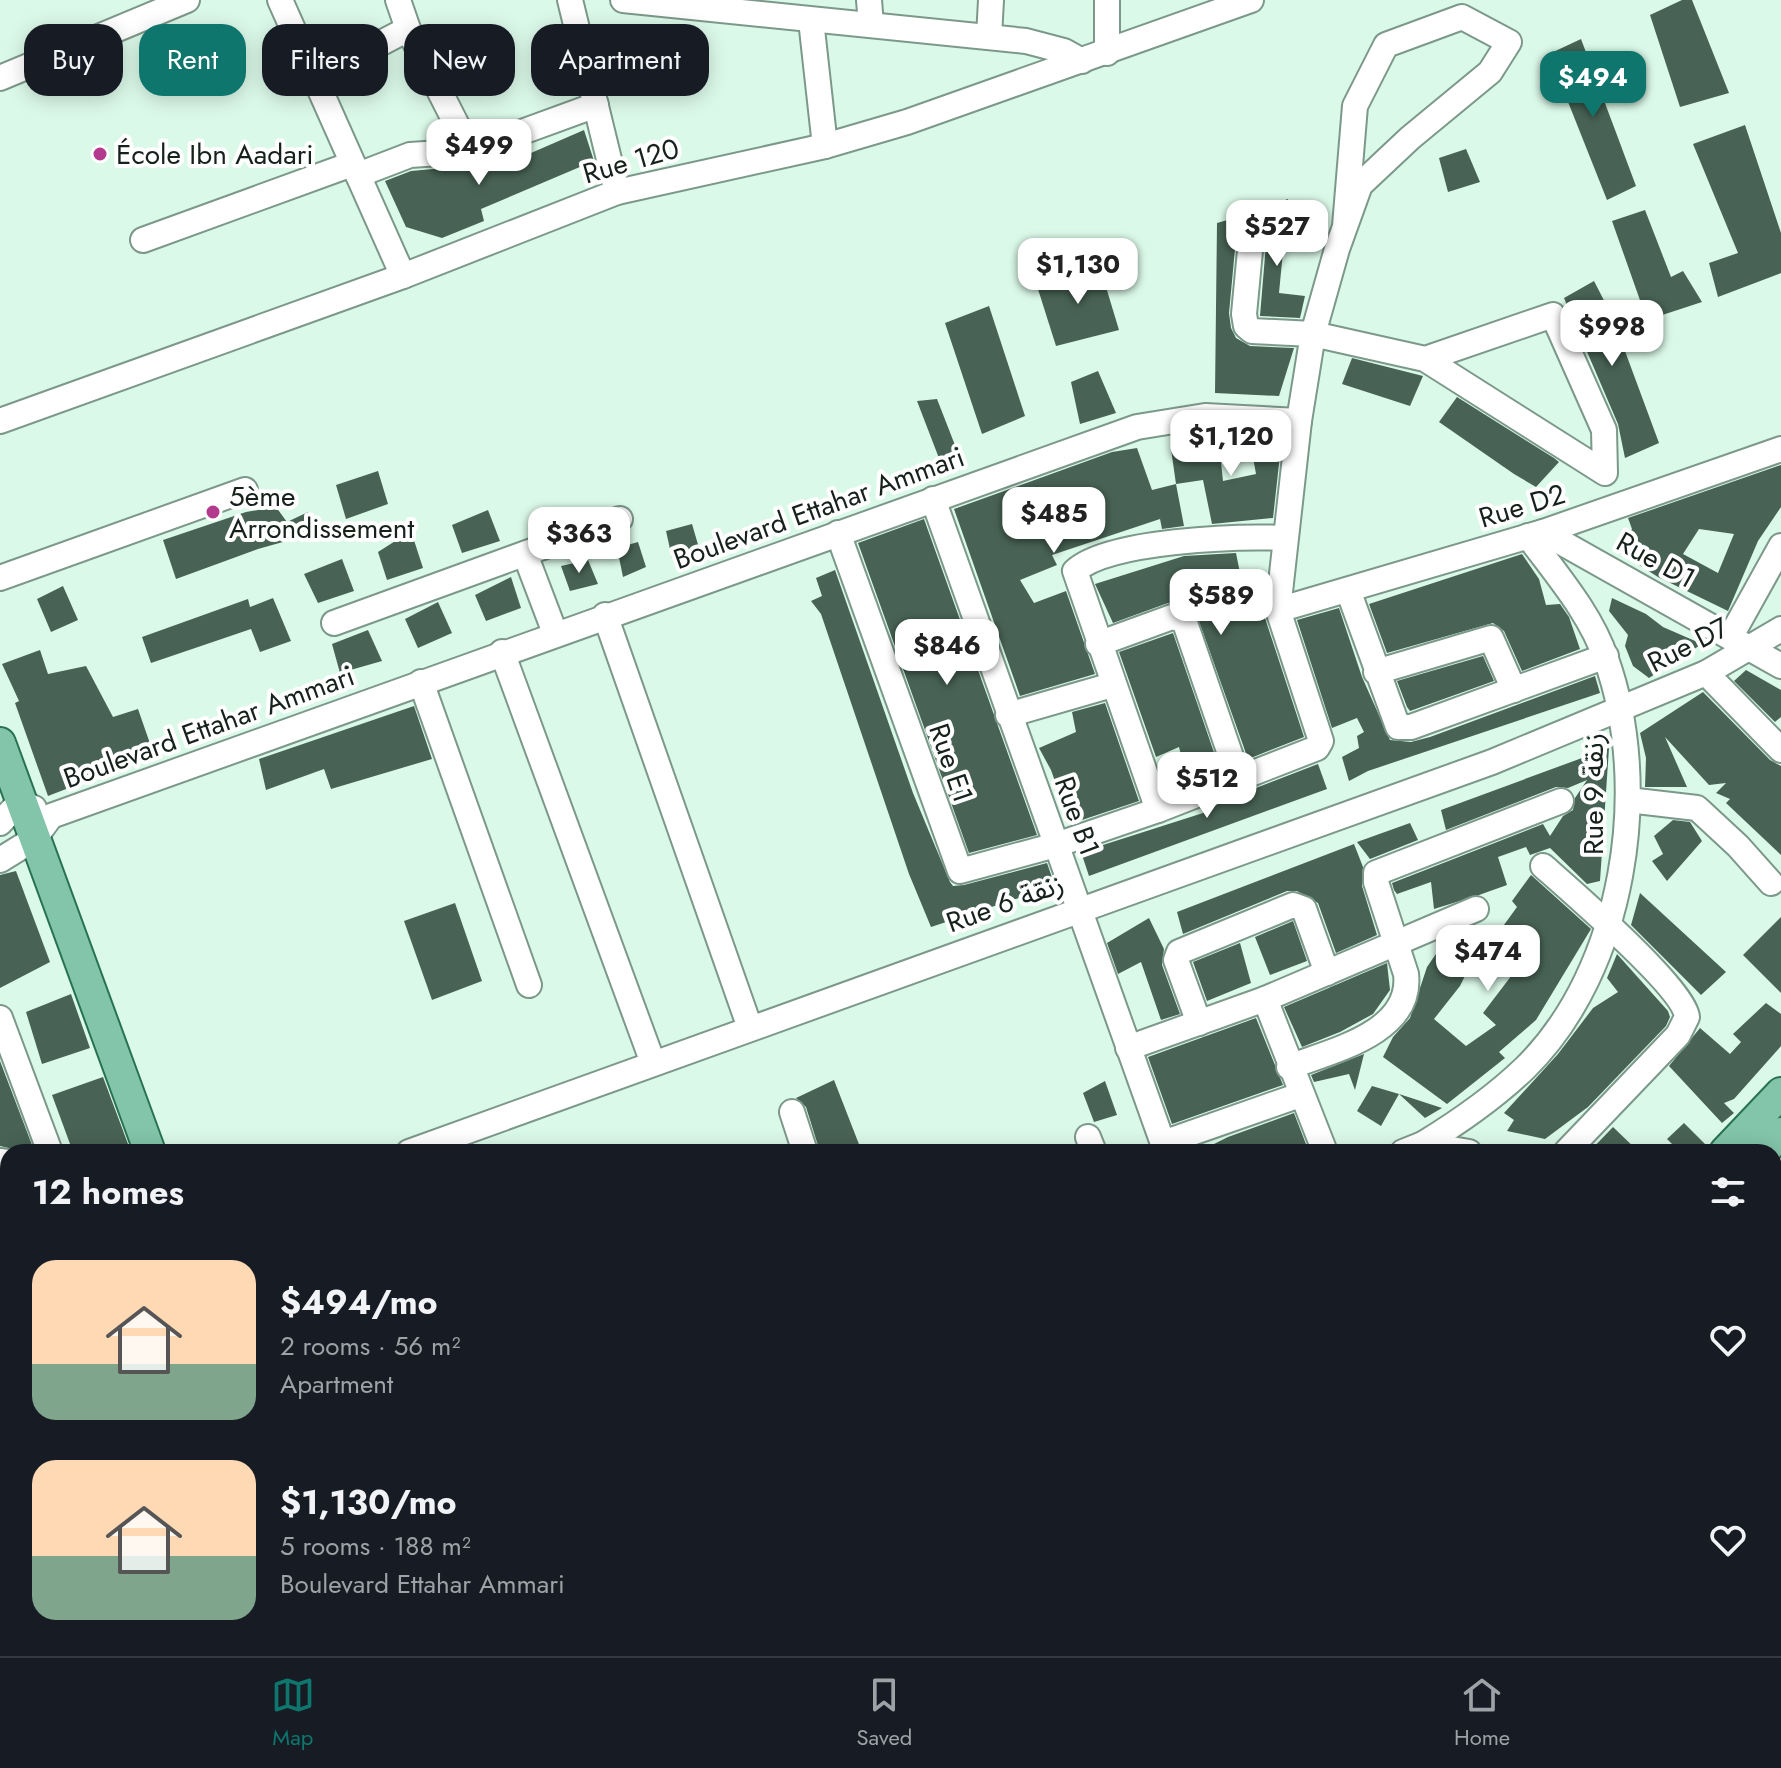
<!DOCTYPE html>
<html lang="en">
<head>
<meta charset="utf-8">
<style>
	body { margin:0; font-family:Jost,"Noto Sans Arabic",sans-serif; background:#20242c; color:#f1f3f6; height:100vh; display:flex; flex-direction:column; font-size:30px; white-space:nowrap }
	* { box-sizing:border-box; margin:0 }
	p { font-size:26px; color:#9ea1a6 }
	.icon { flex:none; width:44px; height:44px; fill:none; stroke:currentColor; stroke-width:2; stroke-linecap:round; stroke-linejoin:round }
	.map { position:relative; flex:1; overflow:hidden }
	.panel { position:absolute; left:0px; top:1144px; width:1782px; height:512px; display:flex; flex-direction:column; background:#171b24; border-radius:24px 24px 0 0; box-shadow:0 4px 20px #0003 }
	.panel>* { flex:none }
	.top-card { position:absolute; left:24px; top:24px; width:800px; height:72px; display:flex; gap:16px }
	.price { position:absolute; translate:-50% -68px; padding:0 18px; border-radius:16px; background:#fff; color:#222; font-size:26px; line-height:52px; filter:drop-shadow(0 2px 4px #0008) }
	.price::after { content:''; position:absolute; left:50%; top:48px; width:24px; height:18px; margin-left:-12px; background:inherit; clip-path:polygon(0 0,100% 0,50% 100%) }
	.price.on { background:#0f766e; color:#fff }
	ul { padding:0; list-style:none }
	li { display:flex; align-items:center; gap:24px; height:200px; padding:0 32px }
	li span { display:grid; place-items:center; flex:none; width:224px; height:160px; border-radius:24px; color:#555 }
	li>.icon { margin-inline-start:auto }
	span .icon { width:96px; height:96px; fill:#fffc; stroke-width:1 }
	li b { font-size:34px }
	h2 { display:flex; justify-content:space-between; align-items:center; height:96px; padding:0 32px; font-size:34px }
	.tag { padding:0 28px; border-radius:24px; background:#171b24; box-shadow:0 4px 20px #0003; font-size:28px; line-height:72px }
	.tag.on { background:#0f766e; color:#fff }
	.menu { display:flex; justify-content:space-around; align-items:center; height:112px; border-top:2px solid #363941; background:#171b24; font-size:22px; color:#9ea1a6 }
	.menu a { display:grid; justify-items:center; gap:4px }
	.menu .on { color:#0f766e }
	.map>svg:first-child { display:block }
	.building { fill:#486355; fill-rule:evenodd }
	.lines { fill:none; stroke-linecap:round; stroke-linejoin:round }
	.minor-casing { stroke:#7c988a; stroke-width:28 }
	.major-casing { stroke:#287253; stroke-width:34 }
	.minor { stroke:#fff; stroke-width:24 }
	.major { stroke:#83c5aa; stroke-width:30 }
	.poi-dot { fill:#b2398d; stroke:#fefefe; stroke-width:3 }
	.labels { text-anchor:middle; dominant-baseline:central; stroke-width:8; stroke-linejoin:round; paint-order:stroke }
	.poi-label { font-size:28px; fill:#16211b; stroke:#fefefe; text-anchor:start }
	.street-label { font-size:28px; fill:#16211b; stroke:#fefefe }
</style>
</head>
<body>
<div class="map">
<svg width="1781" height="1656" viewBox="0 0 1781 1656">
	<rect width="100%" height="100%" fill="#dbf9e9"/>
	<g class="building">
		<path d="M1682 0H1692L1729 93 1680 107 1650 15Z"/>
		<path d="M1581 39 1636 186 1607 200 1549 54Z"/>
		<path d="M1745 125 1781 233V273L1718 297 1709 263 1738 253 1693 144Z"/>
		<path d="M584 130 594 161 481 209 484 221 442 238 406 227 385 181 411 171 455 167 463 170 483 162 487 172Z"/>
		<path d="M1466 149 1480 182 1448 192 1439 158Z"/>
		<path d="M1288 199 1279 293 1305 296 1300 318 1260 316 1268 220 1263 208Z"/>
		<path d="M1645 210 1671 277 1683 271 1702 302 1647 320 1612 221Z"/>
		<path d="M1238 217 1229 313 1231 328 1236 338 1250 346 1294 348 1279 396 1215 393 1217 223Z"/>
		<path d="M1099 264 1119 330 1056 346 1037 286Z"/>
		<path d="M1594 281 1612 316 1659 443 1625 458 1618 424 1564 298Z"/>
		<path d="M989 306 1025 416 982 434 945 323Z"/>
		<path d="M1352 358 1423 376 1410 406 1342 384Z"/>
		<path d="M1098 371 1116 413 1080 424 1071 382Z"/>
		<path d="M1457 397 1554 458 1559 462 1536 487 1514 474 1439 422Z"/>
		<path d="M937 399 960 458 942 466 917 401Z"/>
		<path d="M1202 432 1218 433 1223 481 1256 474 1249 435 1282 437 1273 518 1212 524 1203 480 1176 484 1171 449 1192 445V433Z"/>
		<path d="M1137 448 1152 490 1176 484 1184 526 1162 529 1160 519 1052 555 1057 565 1020 580 1034 603 1066 591 1095 674 1020 696 954 509 1112 452Z"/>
		<path d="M1781 465V507L1758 541 1728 611 1658 577 1617 551 1632 529 1628 518ZM1699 529 1734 534 1718 573 1683 554Z"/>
		<path d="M378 471 388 504 346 519 336 485Z"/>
		<path d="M276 507 287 522 308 512 315 533 258 549 176 579 163 540 246 512Z"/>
		<path d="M488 510 500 541 462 553 452 525Z"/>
		<path d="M924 519 1037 835 969 853 858 543Z"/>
		<path d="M692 524 699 548 672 558 666 531Z"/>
		<path d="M411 531 423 568 387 580 378 552Z"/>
		<path d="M638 542 646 567 623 577 617 548Z"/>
		<path d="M1236 553 1241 578 1267 574 1264 615 1304 737 1248 759 1195 610 1168 603 1113 623 1095 584 1184 556Z"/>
		<path d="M1522 554 1539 579 1546 605 1560 604 1569 617 1580 649 1522 671 1504 631 1493 623 1387 653 1369 604Z"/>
		<path d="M342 559 354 591 318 603 304 574Z"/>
		<path d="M588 560 598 584 570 591 561 566Z"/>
		<path d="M835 570 913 793 950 882 953 886 964 885 1047 863 1055 886 931 927 909 874 821 614 811 601 822 596 816 578Z"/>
		<path d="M511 577 521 608 486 621 475 595Z"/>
		<path d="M63 586 78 620 51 632 37 599Z"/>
		<path d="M273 598 291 641 260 652 251 629 151 663 142 637 248 599 250 607Z"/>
		<path d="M1612 598 1646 614 1663 627 1702 644 1649 678 1633 666 1625 646 1628 635 1609 611Z"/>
		<path d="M438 602 452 633 418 648 405 619Z"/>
		<path d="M1339 608 1362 677 1390 740 1411 742 1430 737 1595 676 1600 693 1368 771 1349 781 1342 757 1359 748 1357 736 1364 732 1357 718 1332 728 1297 620Z"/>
		<path d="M368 630 382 661 340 673 332 644Z"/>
		<path d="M1173 633 1220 770 1188 782 1179 747 1156 757 1119 652Z"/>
		<path d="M40 650 48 674 86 666 113 717 138 709 154 755 48 796 15 703 19 701 2 664Z"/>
		<path d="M1483 656 1494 681 1410 711 1407 707 1397 681Z"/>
		<path d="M1746 670 1781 690V717L1775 722 1734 681Z"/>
		<path d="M1703 692 1770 760 1781 766V855L1726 803 1730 799 1716 793 1726 783 1709 785 1665 737 1687 787H1645L1646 758 1640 733Z"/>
		<path d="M1105 703 1139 801 1070 824 1051 770 1039 748 1076 732 1072 712Z"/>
		<path d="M414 706 432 759 331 789 324 769 266 790 259 759Z"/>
		<path d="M1609 748 1600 881 1587 884 1550 848 1530 855 1526 847 1498 857 1507 885 1479 895 1434 909 1431 882 1397 894 1394 890 1392 883 1543 824 1550 836 1563 816 1573 810 1575 798 1587 780 1568 788 1556 787 1446 830 1441 810Z"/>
		<path d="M1318 764 1327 789 1089 876 1081 852 1203 813 1225 800Z"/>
		<path d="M1673 820 1690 822 1702 841 1667 881 1652 861 1663 854 1654 836Z"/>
		<path d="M1410 823 1418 840 1370 859 1357 842Z"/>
		<path d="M1354 844 1363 867 1362 886 1377 935 1336 953 1318 903 1297 891H1287L1183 934 1177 912Z"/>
		<path d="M16 871 50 962 0 988V875Z"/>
		<path d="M1531 875 1591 929 1536 1020 1499 1052 1505 1058 1447 1104 1383 1057 1393 1037 1410 1018 1427 967 1447 938 1466 930 1484 937 1460 986 1434 1019 1466 1046 1496 1025 1483 1013 1515 971 1488 947 1517 907 1512 901Z"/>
		<path d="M1640 893 1726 972 1701 995 1631 925Z"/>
		<path d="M455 903 482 981 432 1000 404 921Z"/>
		<path d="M1781 917V993L1743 955Z"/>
		<path d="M1149 918 1164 949 1162 965 1180 1014 1161 1020 1141 962 1118 974 1107 943Z"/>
		<path d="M1293 921 1307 961 1270 975 1255 937Z"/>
		<path d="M1240 943 1251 983 1207 1001 1193 962Z"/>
		<path d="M1617 954 1668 1011 1670 1017 1666 1026 1588 1107 1545 1139 1507 1131 1514 1120 1504 1113 1558 1054 1593 1008 1618 992 1607 978Z"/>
		<path d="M1387 963 1390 990 1373 1014 1340 1032 1302 1047 1284 1007Z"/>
		<path d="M71 994 90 1048 42 1064 26 1012Z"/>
		<path d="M1766 1003 1781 1014V1046L1734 1099 1724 1103 1734 1113 1722 1123 1669 1066 1700 1028 1730 1054 1741 1042 1733 1034Z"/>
		<path d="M1256 1018 1283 1085 1172 1124 1148 1057Z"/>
		<path d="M1364 1054 1355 1090 1349 1074 1314 1082 1311 1075Z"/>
		<path d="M0 1061 32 1145 17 1150 0 1146Z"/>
		<path d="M103 1077 131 1152H73L52 1095Z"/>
		<path d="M834 1080 862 1152H820L806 1107 796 1098Z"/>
		<path d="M1105 1081 1117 1115 1094 1122 1083 1093Z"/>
		<path d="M1372 1086 1399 1094 1381 1126 1357 1111Z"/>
		<path d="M1399 1094 1442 1108 1425 1118Z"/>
		<path d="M1294 1113 1309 1152H1198L1228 1137Z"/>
		<path d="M1684 1123 1708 1147V1152H1680L1667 1139Z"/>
		<path d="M1613 1127 1639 1152H1589Z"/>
	</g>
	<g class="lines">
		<defs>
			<g id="minor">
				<path d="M280 0 403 276"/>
				<path d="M398 0 408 29 470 151"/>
				<path d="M570 0 617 192"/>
				<path d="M623 0 1026 41 1064 51 1082 61"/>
				<path d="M869 0 871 25"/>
				<path d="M1107 0V53"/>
				<path d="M811 20 825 146"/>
				<path d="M989 37 991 0"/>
				<path d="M0 78 187 0"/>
				<path d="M314 78 408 29"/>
				<path d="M358 175 410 155 470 151 596 105"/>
				<path d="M1253 219 1244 314 1246 326 1252 331 1313 334 1425 359 1553 315 1604 430 1605 473 1425 359"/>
				<path d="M143 240 352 164"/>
				<path d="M0 421 403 276 617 192 825 146 907 122 1251 0"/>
				<path d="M933 499 1166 1152"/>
				<path d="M1543 532 1781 666"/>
				<path d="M838 533 960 871 1056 845 1158 810 1317 748 1321 741 1278 610 1299 421 1313 334 1337 249 1360 185 1410 138 1490 72 1509 42 1462 17 1386 45 1355 106 1345 226"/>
				<path d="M525 554 555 633"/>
				<path d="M0 578 245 490"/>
				<path d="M1348 590 1398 727H1411L1606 656"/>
				<path d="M1278 610 1543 532 1781 449"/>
				<path d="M605 615 750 1028"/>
				<path d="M334 623 620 519"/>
				<path d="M1731 636 1781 546"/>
				<path d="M1098 644 1172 617 1184 620 1239 780"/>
				<path d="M502 652 653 1063"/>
				<path d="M1376 672 1491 638 1514 690"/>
				<path d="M1706 673 1781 750"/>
				<path d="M421 682 529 985"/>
				<path d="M1008 715 1112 685"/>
				<path d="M1628 800 1697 808 1738 846 1771 883"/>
				<path d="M1158 810 1075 571C1109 540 1239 536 1285 538"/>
				<path d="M0 823 20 802 34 808"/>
				<path d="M0 860 34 839 51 816 1137 427 1205 416 1299 421"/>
				<path d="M1543 866C1570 890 1684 988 1687 1017L1678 1035 1566 1152"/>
				<path d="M1265 999 1325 1152"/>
				<path d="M0 1018 50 1152"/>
				<path d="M1199 1023 1176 960 1179 952 1293 905 1304 909 1327 973"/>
				<path d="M1128 1048 1265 999 1476 909"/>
				<path d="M1289 1067C1331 1051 1413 1033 1406 974L1376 882V873L1561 801"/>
				<path d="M792 1112 805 1152"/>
				<path d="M1088 1137 1094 1152"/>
				<path d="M1163 1143 1300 1095"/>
				<path d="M1423 1144C1459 1122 1495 1097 1525 1068 1625 970 1652 787 1606 659 1591 614 1556 574 1528 536"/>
				<path d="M409 1152 1492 762 1706 673 1781 629"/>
				<path d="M1403 1152 1423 1144 1469 1152"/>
				<path d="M0 1161 8 1162"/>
				<path d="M1774 1217 1781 1213"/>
				<path d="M0 1233 8 1234"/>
				<path d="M0 1543 8 1545"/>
				<path d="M455 1648 459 1656"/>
				<path d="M887 1648 894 1656"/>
				<path d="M1377 1648 1405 1656"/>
				<path d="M616 1656 635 1648"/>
				<path d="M1244 1656 1250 1648"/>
				<path d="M1496 1656 1501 1648"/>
			</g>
			<g id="major">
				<path d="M0 743 150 1152"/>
				<path d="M1725 1152 1781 1093"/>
				<path d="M1763 1152 1781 1133"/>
				<path d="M1774 1270 1781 1281"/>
				<path d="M1774 1317 1781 1324"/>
				<path d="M331 1648 334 1656"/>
				<path d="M1088 1656 1094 1648"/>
				<path d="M1134 1656 1141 1648"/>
				<path d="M1656 1656 1658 1648"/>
			</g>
		</defs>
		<use href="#minor" class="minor-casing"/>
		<use href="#major" class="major-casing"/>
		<use href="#minor" class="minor"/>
		<use href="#major" class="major"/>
	</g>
	<g class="poi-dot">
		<circle cx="100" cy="154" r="8"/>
		<circle cx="213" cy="512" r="8"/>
	</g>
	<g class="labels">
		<g class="poi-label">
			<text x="116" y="154">École Ibn Aadari</text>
			<text x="229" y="496">5ème<tspan x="229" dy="32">Arrondissement</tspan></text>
		</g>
		<g class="street-label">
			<text transform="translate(631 161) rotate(-16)">Rue 120</text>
			<text transform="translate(1522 506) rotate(-17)">Rue D2</text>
			<text transform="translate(819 508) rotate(-20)">Boulevard Ettahar Ammari</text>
			<text transform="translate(1656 560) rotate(29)">Rue D1</text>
			<text transform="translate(1688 645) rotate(-27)">Rue D7</text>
			<text transform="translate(209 727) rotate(-20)">Boulevard Ettahar Ammari</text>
			<text transform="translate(951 763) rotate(71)">Rue E1</text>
			<text transform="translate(1593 794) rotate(-90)">Rue 9 زنقة</text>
			<text transform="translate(1077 816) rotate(70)">Rue B1</text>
			<text transform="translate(1005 903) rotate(-20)">Rue 6 زنقة</text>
		</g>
	</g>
</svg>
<b class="price on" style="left:1593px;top:119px">$494</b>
<b class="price" style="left:479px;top:187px">$499</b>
<b class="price" style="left:1277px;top:268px">$527</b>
<b class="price" style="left:1078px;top:306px">$1,130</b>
<b class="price" style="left:1612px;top:368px">$998</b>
<b class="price" style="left:1231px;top:478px">$1,120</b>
<b class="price" style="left:1054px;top:555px">$485</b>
<b class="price" style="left:579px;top:575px">$363</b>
<b class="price" style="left:1221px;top:637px">$589</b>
<b class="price" style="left:947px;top:687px">$846</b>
<b class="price" style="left:1207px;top:820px">$512</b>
<b class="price" style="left:1488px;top:993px">$474</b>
<div class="top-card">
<a class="tag">Buy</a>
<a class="tag on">Rent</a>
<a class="tag">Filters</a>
<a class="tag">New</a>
<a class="tag">Apartment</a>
</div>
<section class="panel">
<h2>12 homes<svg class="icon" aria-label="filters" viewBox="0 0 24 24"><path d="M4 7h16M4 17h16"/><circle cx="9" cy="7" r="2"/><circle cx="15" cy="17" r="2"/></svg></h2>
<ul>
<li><span style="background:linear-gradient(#ffd9b3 65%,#7fa58c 0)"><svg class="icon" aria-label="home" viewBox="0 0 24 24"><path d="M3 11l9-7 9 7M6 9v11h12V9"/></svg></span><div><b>$494/mo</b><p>2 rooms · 56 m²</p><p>Apartment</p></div><svg class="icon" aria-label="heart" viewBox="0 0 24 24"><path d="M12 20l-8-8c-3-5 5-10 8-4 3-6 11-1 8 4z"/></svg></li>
<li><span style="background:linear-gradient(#ffd9b3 60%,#7fa58c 0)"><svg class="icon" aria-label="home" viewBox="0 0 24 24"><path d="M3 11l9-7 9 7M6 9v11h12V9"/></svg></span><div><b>$1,130/mo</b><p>5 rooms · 188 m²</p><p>Boulevard Ettahar Ammari</p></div><svg class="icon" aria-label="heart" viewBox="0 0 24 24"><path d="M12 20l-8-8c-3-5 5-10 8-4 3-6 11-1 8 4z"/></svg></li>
</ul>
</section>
</div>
<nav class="menu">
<a class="on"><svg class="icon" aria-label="map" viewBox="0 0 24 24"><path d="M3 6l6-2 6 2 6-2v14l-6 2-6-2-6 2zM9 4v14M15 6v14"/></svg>Map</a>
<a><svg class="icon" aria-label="saved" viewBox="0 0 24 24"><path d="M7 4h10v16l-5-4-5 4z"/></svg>Saved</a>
<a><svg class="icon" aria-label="home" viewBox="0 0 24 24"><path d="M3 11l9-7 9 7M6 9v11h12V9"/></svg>Home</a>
</nav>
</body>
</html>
